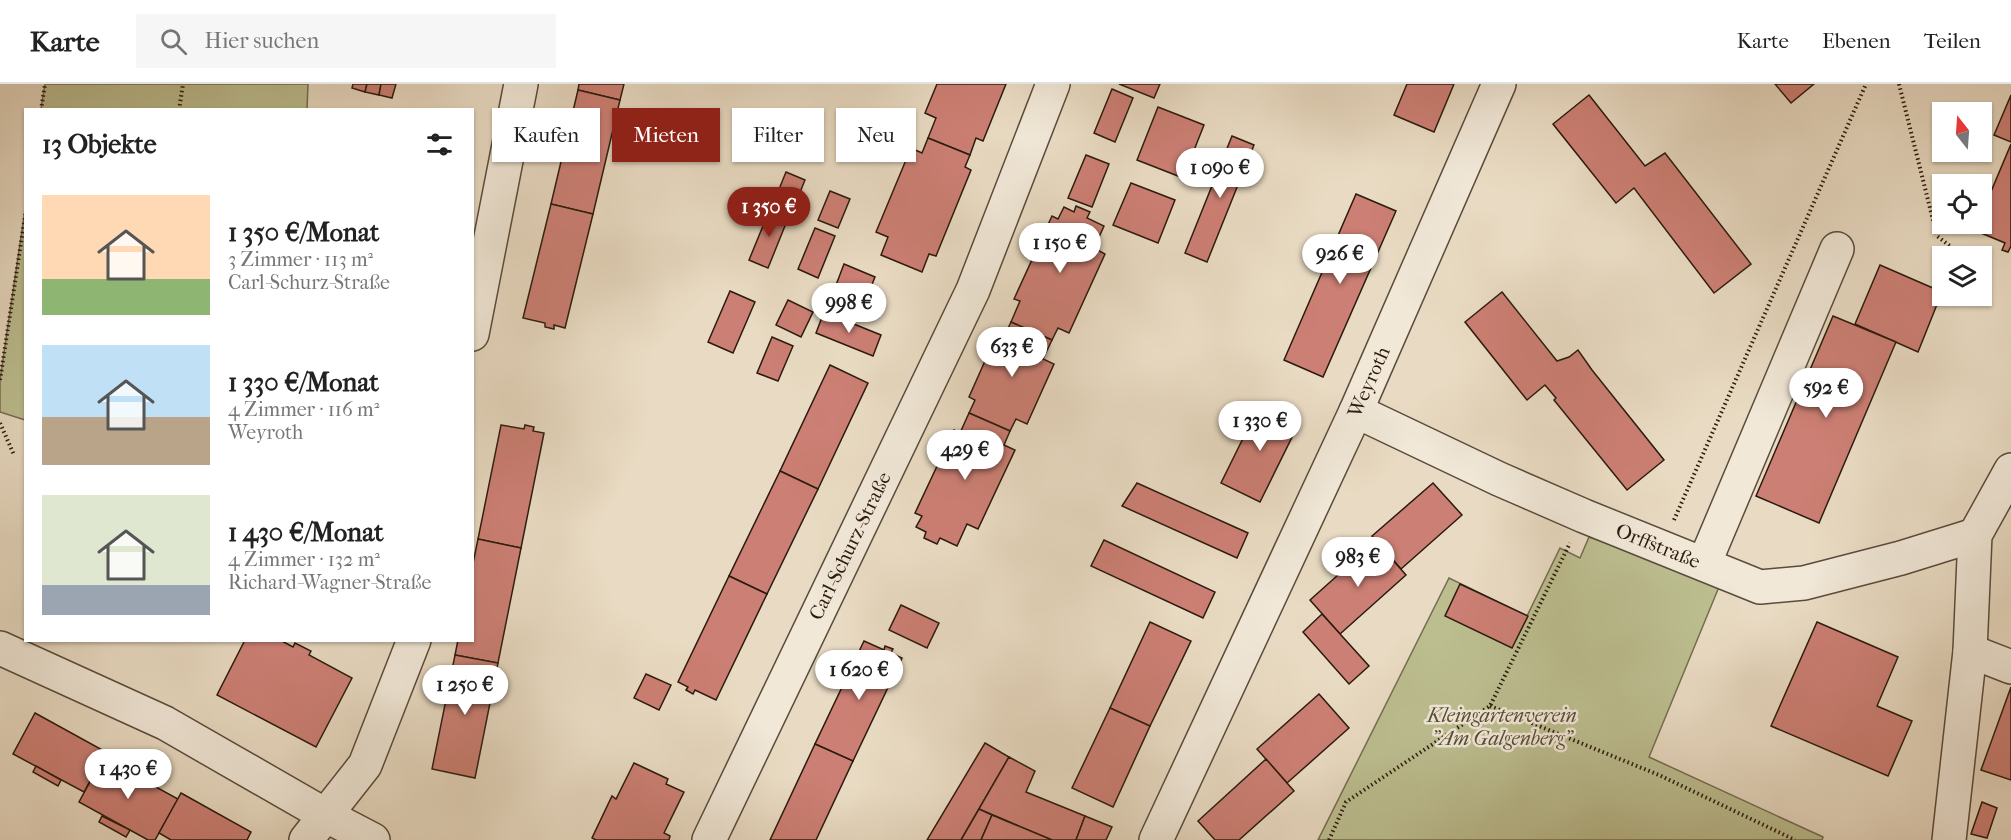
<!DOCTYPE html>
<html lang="de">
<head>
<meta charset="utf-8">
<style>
	body { margin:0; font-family:"IM FELL French Canon",serif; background:#f6f6f6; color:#222; height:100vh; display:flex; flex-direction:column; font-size:22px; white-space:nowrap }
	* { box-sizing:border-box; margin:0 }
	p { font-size:20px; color:#767676 }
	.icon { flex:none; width:33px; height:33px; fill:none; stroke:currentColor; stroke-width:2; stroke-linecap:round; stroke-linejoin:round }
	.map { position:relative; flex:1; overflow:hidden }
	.drawer { position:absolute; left:24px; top:24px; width:450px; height:534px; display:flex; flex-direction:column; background:#fff; border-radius:0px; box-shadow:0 2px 4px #0004 }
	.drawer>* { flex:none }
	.hud { position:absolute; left:492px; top:24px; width:570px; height:54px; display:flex; gap:12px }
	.needle { width:39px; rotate:343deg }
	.tools { position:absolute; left:1932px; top:18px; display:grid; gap:12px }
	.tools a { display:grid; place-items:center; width:60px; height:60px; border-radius:0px; background:#fff; box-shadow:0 2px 4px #0004; font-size:30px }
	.price { position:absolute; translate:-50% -51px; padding:0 14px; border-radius:21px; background:#fff; color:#222; font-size:20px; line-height:39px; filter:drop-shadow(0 2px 3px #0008) }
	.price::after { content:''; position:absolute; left:50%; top:36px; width:18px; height:14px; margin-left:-9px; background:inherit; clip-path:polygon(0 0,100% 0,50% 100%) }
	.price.current { background:#8f2418; color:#fff }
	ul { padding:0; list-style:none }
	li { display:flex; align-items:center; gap:18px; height:150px; padding:0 18px }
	li span { display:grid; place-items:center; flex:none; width:168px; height:120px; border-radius:0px; color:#555 }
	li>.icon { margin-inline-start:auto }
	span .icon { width:72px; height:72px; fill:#fffc; stroke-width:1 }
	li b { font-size:26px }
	h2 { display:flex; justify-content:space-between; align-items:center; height:72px; padding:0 18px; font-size:26px }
	.chip { padding:0 21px; border-radius:0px; background:#fff; box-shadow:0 2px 4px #0004; font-size:21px; line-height:54px }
	.chip.current { background:#8f2418; color:#fff }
	header { display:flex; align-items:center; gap:36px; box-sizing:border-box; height:84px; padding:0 30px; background:#fff; border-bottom:2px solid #e0e0e0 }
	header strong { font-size:28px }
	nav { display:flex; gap:33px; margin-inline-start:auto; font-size:21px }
	.search { width:420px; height:54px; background:#f6f6f6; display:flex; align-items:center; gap:15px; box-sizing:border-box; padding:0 21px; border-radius:0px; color:#767676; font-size:22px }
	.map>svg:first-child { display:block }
	.green { fill:#bcbe90; stroke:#746c4f; stroke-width:1.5 }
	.building { fill:#cc7f74; stroke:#2b1b0e; stroke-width:1.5 }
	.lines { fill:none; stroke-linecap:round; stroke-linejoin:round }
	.minor-casing { stroke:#5a4b3b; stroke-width:36 }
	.path { stroke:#2b1b0e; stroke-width:4; stroke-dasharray:1.5 3; stroke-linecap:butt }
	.minor { stroke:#f1e8d8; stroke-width:33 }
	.labels { text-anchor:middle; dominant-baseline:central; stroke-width:5; stroke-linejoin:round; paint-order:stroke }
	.street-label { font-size:20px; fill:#2b1b0e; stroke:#f1e8d8 }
	.park-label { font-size:20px; font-style:italic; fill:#564c35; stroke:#f1e8d8 }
</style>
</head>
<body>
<header>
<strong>Karte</strong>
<div class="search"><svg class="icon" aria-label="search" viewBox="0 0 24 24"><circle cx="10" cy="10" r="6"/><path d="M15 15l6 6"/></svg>Hier suchen</div>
<nav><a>Karte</a><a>Ebenen</a><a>Teilen</a></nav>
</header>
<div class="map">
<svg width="2011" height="756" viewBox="0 0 2011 756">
	<rect width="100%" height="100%" fill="#e9dbc3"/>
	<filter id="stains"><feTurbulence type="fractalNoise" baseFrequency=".00333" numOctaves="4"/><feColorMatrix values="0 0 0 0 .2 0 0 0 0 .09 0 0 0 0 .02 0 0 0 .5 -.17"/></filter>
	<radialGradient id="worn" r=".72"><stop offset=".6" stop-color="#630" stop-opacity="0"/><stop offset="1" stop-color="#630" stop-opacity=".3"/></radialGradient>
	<g class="green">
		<path d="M45 0H308L307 25H41Z"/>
		<path d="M25 126 26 336H25L0 328V296Z"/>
		<path d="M1589 453 1721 498 1649 673 1823 753 1822 756H1318L1449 494 1527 532 1560 464 1580 474Z"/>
	</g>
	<g class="building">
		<path d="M353 0H367L365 8 352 4Z"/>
		<path d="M367 0H381L379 11 365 8Z"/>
		<path d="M381 0H396L392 14 379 11Z"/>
		<path d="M579 0H624L620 16 578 6Z"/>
		<path d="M937 0H1006L983 57 976 54 970 71 928 54 936 34 925 29Z"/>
		<path d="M1119 0H1160L1154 14Z"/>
		<path d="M1407 0H1454L1434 48 1394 31Z"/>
		<path d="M1775 0H1814L1791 19Z"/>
		<path d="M1112 5 1133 14 1115 58 1094 49Z"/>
		<path d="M578 6 620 16 593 130 551 120Z"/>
		<path d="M1589 11 1645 82 1665 69 1751 180 1714 209 1634 104 1616 119 1553 40Z"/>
		<path d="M2011 11V58L1994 51Z"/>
		<path d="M1158 23 1204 41 1183 94 1137 76Z"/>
		<path d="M1232 52 1254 61 1207 178 1185 169Z"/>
		<path d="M928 54 970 71 965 83 971 86 936 172 929 170 922 188 881 171 888 153 876 148 911 64 922 69Z"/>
		<path d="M2011 60V162L2008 168 2002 166 2005 159 1974 146 1977 140H1982V129Z"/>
		<path d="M1086 71 1109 80 1092 123 1068 114Z"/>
		<path d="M786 88 805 96 792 128 773 120Z"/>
		<path d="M1131 99 1175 116 1158 159 1113 141Z"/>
		<path d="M830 107 850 115 838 144 818 136Z"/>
		<path d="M1356 110 1396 127 1323 293 1284 276Z"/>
		<path d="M551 120 593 130 565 244 554 241V245L545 243V239L523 234Z"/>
		<path d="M1076 122 1090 128 1087 134 1104 142 1094 164 1105 170 1069 249 1058 244 1052 256 1011 238 1020 217 1014 215 1052 132 1058 135 1064 123 1074 128Z"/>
		<path d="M770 125 789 132 768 184 749 176Z"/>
		<path d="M815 144 835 152 818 194 798 185Z"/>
		<path d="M844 180 875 193 867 213 836 201Z"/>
		<path d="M1880 181 1942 208 1918 268 1855 240Z"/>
		<path d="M730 207 755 218 733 269 708 258Z"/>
		<path d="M1502 208 1557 277 1569 273 1578 266 1592 286 1664 376 1627 406 1554 316 1556 314 1545 301 1527 316 1465 238Z"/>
		<path d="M788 216 813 228 801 253 776 241Z"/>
		<path d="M824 228 881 251 873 272 816 249Z"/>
		<path d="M1833 232 1896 258 1819 439 1756 412Z"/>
		<path d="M1011 238 1052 256 1043 275 1054 280 1027 340 1016 335 1010 347 969 329 975 316 969 313 997 250 1004 253Z"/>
		<path d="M772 253 793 262 778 297 757 289Z"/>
		<path d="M830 281 868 299 818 405 780 387Z"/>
		<path d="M1261 318 1300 337 1260 418 1221 399Z"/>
		<path d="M969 329 1010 347 1004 361 1015 366 978 445 967 440 957 462 940 454 937 460 924 454 926 448 916 443 922 432 915 429 954 346 960 349Z"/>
		<path d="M501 341 524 345 525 341 534 343 533 347 544 349 521 464 478 455Z"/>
		<path d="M780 387 818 405 767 510 729 492Z"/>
		<path d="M1137 399 1248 449 1237 474 1122 422Z"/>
		<path d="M1433 399 1462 431 1401 485 1372 452Z"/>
		<path d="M478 455 521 464 498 579 455 571 458 556H472V484Z"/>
		<path d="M1104 456 1215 508 1203 534 1091 482Z"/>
		<path d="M1376 457 1406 491 1340 550 1310 516Z"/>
		<path d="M729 492 767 510 716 616 695 606 693 610 686 606 688 603 678 598Z"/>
		<path d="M1460 500 1528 532 1512 564 1445 532Z"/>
		<path d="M901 521 939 539 927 564 889 546Z"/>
		<path d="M1322 530 1369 582 1349 600 1303 548Z"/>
		<path d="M1150 538 1191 557 1150 642 1110 624Z"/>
		<path d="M1817 538 1898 573 1877 622 1912 637 1888 692 1771 642Z"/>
		<path d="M245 556H280L293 563 295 559 311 567 309 571 352 594 316 663 217 611Z"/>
		<path d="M864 557 884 566 885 562 893 565 891 569 902 574 853 677 815 660Z"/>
		<path d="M455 571 498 579 475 694 432 685Z"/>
		<path d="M646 590 671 601 659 626 634 614Z"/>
		<path d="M2011 603V696L1981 686Z"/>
		<path d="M1319 610 1349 644 1287 699 1257 665Z"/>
		<path d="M1110 624 1150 642 1113 723 1072 704Z"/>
		<path d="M35 629 106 668 84 708 13 670Z"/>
		<path d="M985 659 1009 673 961 756H927Z"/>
		<path d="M815 660 853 677 816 756H770Z"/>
		<path d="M1009 673 1035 687 1026 708 1085 732 1076 756H1052L979 725Z"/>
		<path d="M103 674 178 715 155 756H148L79 718Z"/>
		<path d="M1266 675 1294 707 1239 756H1215L1198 737Z"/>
		<path d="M634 679 668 695 666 700 684 708 664 749 670 752 669 756H596L592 754 612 712 616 715Z"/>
		<path d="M36 682 61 696 58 702 33 688Z"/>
		<path d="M181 709 251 748 247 756H171L159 749Z"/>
		<path d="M1982 718 1997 724 1987 754 1971 750Z"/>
		<path d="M979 725 992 731 981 756H961Z"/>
		<path d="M992 731 1052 756H981Z"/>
		<path d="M102 732 130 746 126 753 99 738Z"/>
		<path d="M1085 732 1112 743 1106 756H1076Z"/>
	</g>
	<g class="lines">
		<defs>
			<g id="minor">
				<path d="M472 250 521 0"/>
				<path d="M1356 327 1499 395 1584 432 1760 503 1804 499 1901 474 1975 451"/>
				<path d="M1704 480 1837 165"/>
				<path d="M0 564 165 639 327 732 373 756"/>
				<path d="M1970 567 2011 583"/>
				<path d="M306 756 365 681 414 556"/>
				<path d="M709 756 973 206 1053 0"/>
				<path d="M1156 756 1356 327 1499 0"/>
				<path d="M1949 756 1970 567 1975 451 2011 386"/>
			</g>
		</defs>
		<use href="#minor" class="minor-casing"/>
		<g class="path">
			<path d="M1899 0 1937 152 1963 172"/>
			<path d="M41 26 45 0"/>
			<path d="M179 26 183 0"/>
			<path d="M0 296 26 126"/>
			<path d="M0 339 14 371"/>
			<path d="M1674 436 1866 0"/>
			<path d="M1490 622 1659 691 1795 756"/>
			<path d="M1329 756 1346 718 1490 622 1570 459"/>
		</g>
		<use href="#minor" class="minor"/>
	</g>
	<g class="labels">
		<g class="street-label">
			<text transform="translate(1369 298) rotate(-66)">Weyroth</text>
			<text transform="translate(850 462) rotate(-64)">Carl-Schurz-Straße</text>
			<text transform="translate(1658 462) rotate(22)">Orffstraße</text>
		</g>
		<g class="park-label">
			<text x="1502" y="631">Kleingartenverein<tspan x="1502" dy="23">"Am Galgenberg"</tspan></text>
		</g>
	</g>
	<rect width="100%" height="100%" filter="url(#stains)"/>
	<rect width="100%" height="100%" fill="url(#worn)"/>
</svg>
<div class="tools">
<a><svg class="needle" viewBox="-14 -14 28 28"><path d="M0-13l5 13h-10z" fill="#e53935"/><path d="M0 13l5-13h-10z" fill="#767676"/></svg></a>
<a><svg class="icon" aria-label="locate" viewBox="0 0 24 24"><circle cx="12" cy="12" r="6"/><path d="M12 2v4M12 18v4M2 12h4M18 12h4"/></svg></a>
<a><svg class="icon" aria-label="layers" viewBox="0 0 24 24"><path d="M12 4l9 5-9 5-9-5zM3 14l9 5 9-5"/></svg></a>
</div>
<b class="price" style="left:1220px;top:115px">1 090 €</b>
<b class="price current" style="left:769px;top:154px">1 350 €</b>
<b class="price" style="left:1060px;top:190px">1 150 €</b>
<b class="price" style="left:1340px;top:201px">926 €</b>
<b class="price" style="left:849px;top:250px">998 €</b>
<b class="price" style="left:1012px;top:294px">633 €</b>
<b class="price" style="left:1826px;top:335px">592 €</b>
<b class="price" style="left:1260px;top:368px">1 330 €</b>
<b class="price" style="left:965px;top:397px">429 €</b>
<b class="price" style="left:1358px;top:504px">983 €</b>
<b class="price" style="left:859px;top:617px">1 620 €</b>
<b class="price" style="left:465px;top:632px">1 250 €</b>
<b class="price" style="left:128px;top:716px">1 430 €</b>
<div class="hud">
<a class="chip">Kaufen</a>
<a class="chip current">Mieten</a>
<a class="chip">Filter</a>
<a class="chip">Neu</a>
</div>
<section class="drawer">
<h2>13 Objekte<svg class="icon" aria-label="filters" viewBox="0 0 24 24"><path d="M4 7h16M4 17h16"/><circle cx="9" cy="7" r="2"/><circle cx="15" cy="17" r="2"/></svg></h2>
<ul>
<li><span style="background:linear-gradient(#ffd9b3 70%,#8fb573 0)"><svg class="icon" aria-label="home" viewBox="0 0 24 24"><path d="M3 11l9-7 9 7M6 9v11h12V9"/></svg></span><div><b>1 350 €/Monat</b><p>3 Zimmer · 113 m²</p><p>Carl-Schurz-Straße</p></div></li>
<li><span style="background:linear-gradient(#bfe0f5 60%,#b9a48a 0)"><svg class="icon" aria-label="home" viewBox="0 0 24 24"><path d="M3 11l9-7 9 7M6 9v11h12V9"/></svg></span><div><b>1 330 €/Monat</b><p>4 Zimmer · 116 m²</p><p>Weyroth</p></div></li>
<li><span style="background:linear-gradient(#dfe7d0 75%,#9aa5b1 0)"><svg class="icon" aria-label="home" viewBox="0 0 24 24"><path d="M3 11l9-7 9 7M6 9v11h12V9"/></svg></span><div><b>1 430 €/Monat</b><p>4 Zimmer · 132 m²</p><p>Richard-Wagner-Straße</p></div></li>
</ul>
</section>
</div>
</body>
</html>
